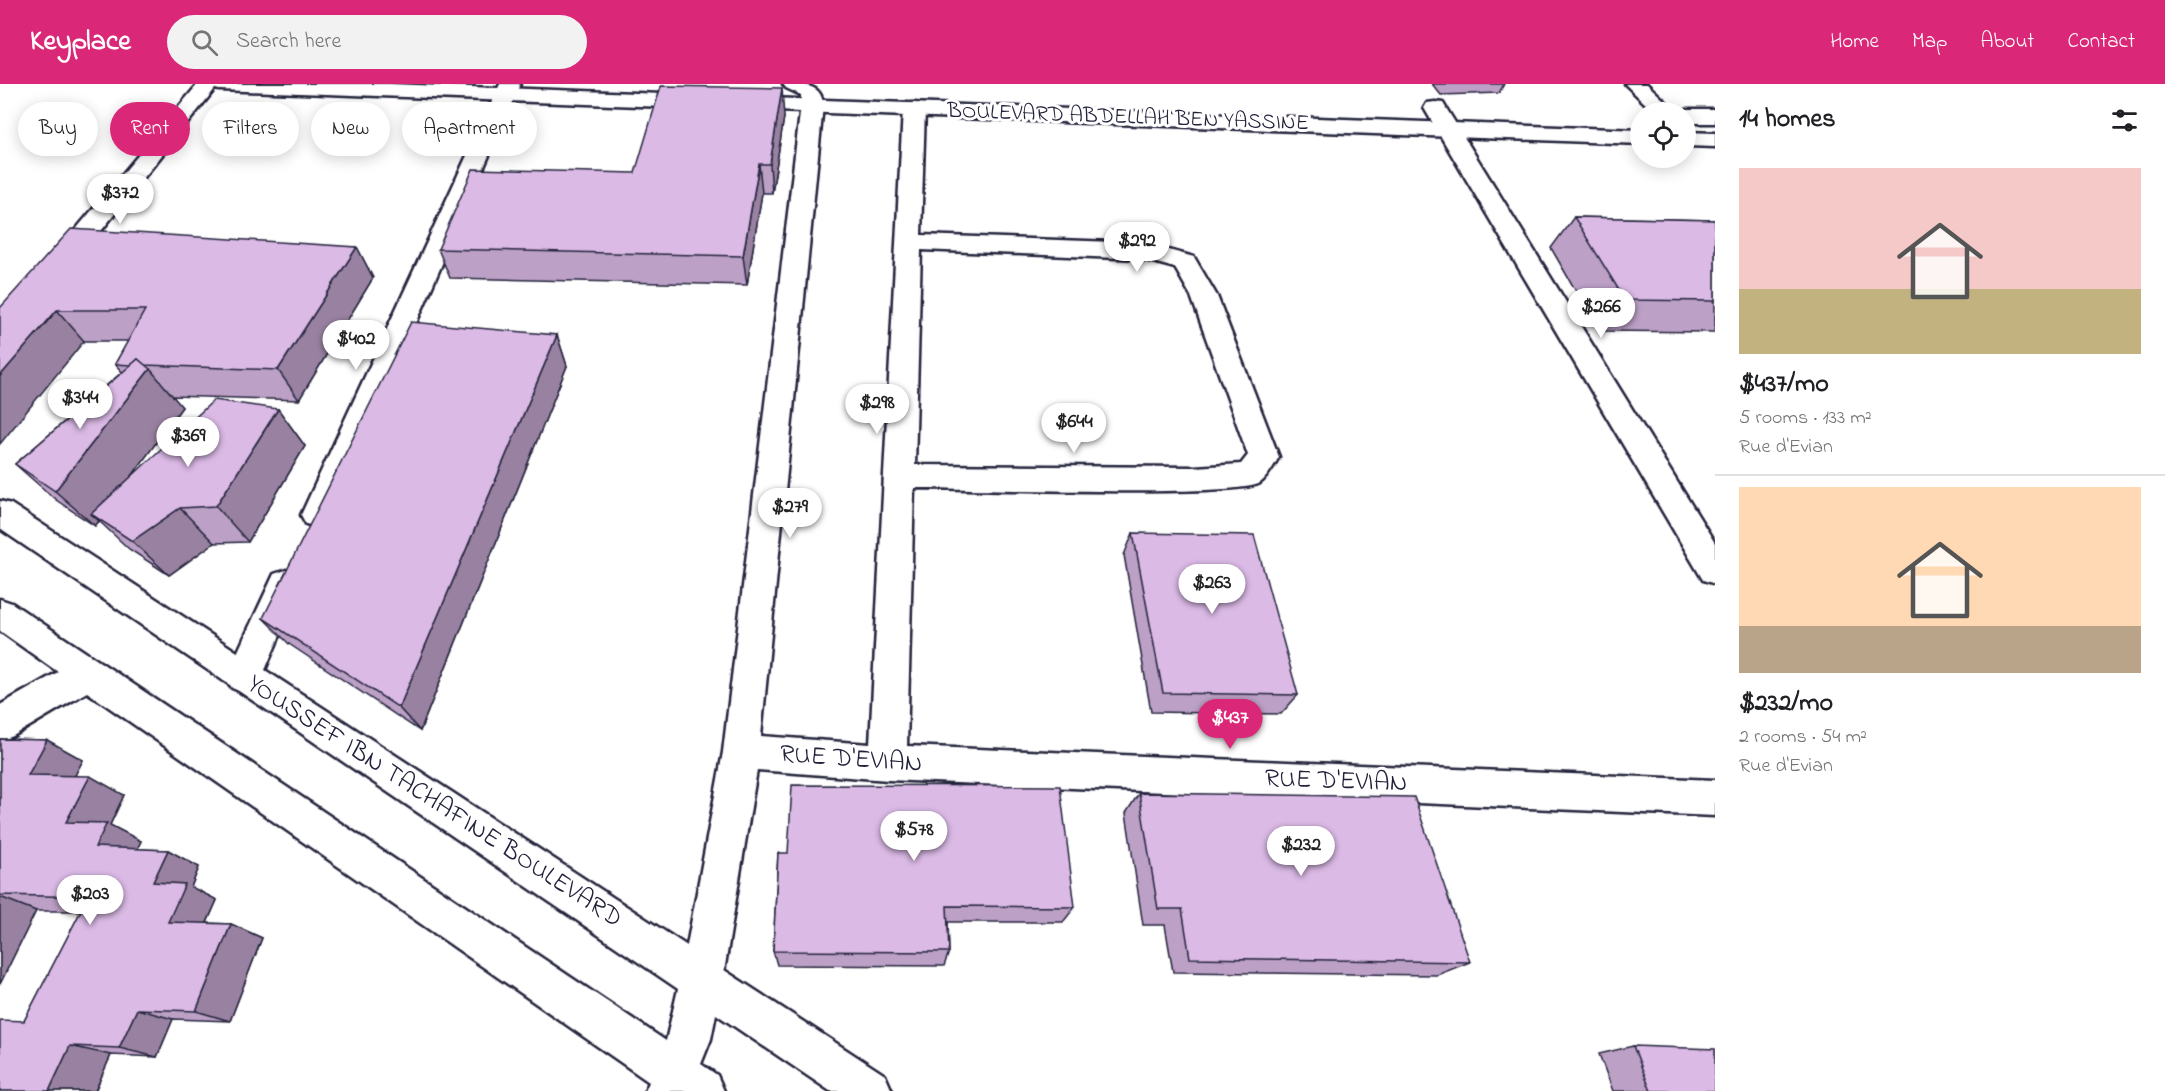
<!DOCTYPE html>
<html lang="en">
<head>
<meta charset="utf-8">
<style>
	body { margin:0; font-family:"Indie Flower",sans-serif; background:#f2f2f2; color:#202124; height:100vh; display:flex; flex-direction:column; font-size:22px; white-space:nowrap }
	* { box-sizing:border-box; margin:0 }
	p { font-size:20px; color:#757577 }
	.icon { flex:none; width:33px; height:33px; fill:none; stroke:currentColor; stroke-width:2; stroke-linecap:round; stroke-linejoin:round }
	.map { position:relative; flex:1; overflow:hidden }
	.sheet { display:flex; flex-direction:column; background:#fff; width:450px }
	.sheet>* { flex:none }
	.hud { position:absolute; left:18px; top:18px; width:570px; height:54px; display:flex; gap:12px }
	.controls { position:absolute; left:1630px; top:18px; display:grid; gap:12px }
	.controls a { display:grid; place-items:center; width:66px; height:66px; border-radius:50%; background:#fff; box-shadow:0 3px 15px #0003; font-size:30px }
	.price { position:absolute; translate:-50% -51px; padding:0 14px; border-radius:21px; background:#fff; color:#222; font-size:20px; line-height:39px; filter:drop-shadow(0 2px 3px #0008) }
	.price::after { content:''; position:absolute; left:50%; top:36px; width:18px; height:14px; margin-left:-9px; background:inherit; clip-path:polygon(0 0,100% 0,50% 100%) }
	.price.selected { background:#db2777; color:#fff }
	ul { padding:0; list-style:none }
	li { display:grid; align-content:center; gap:12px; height:318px; padding:0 24px }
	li+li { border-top:2px solid #e0e0e0 }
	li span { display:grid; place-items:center; height:186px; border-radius:0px; color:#555 }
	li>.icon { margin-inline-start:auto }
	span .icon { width:108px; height:108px; fill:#fffc; stroke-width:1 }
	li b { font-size:26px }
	h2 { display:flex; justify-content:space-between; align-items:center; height:72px; padding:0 24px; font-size:26px }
	.chip { padding:0 21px; border-radius:27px; background:#fff; box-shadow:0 3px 15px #0003; font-size:21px; line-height:54px }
	.chip.selected { background:#db2777; color:#fff }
	header { display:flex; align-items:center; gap:36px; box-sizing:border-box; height:84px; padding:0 30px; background:#db2777; color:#fff }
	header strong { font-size:28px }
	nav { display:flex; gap:33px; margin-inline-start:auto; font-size:21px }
	.search { width:420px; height:54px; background:#f2f2f2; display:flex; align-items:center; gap:15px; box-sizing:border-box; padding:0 21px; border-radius:33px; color:#757577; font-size:22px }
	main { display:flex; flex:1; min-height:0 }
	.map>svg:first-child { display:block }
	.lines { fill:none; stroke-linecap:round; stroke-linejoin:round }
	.street-casing { stroke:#22223b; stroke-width:5 }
	.secondary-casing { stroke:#22223b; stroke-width:5 }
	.primary-casing { stroke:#22223b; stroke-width:5 }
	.street { fill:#fff; fill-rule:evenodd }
	.secondary { fill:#fff; fill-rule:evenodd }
	.primary { fill:#fff; fill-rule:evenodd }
	.wall { fill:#bca0c6; stroke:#22223b; stroke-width:1.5 }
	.shaded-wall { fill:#9982a1; stroke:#22223b; stroke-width:1.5 }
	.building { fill:#dbbae6; stroke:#22223b; stroke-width:1.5 }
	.labels { text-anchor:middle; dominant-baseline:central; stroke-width:6; stroke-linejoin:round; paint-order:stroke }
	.far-street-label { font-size:22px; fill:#22223b; stroke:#fff }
	.street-label { font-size:26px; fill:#22223b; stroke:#fff }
</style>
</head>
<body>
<header>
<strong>Keyplace</strong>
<div class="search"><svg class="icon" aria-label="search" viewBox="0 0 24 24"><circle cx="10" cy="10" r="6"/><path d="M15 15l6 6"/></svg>Search here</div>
<nav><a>Home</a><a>Map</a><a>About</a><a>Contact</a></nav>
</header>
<main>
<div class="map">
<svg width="1715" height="1007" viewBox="0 0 1715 1007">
	<rect width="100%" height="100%" fill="#fff"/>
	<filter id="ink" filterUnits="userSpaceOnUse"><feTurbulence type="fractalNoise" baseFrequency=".0167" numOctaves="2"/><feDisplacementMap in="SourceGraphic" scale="12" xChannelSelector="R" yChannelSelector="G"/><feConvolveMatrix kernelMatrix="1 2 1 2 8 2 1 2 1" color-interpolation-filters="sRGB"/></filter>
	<g filter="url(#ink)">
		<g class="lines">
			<defs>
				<g id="street">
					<path d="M198 0H219L69 187 60 189 51 187 47 181 51 175Z"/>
					<path d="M500 0H520L333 431 328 440 317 443 306 440 301 431Z"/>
					<path d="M783 0C804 0 822 0 823 21L761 652 870 660 903 25 906 20 914 19 922 20 925 25 921 151 1143 159 1194 173 1217 212 1279 373C1274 381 1268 393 1260 399 1239 414 960 404 914 404L907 662 1715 696V732L888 696 757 686 723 894 717 909 702 915 687 909 681 894 723 668 801 21V11L786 4ZM921 166 1142 175 1175 184 1191 212 1248 371 1241 380 1195 383 915 381Z"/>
					<path d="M1625 0H1647L1677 28H1654Z"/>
					<path d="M1435 18 1443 19 1446 24 1715 459V500L1703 496 1424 24 1427 19Z"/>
					<path d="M286 486 298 490 302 500 262 593 256 604 244 609 232 604 226 593 274 490Z"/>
				</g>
				<g id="secondary">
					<path d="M209 0H389L1641 46V60L219 6 212 4Z"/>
					<path d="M1686 25H1715V39H1686V28H1678Z"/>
					<path d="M1686 48 1715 49V63L1686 62Z"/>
				</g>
				<path id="primary" d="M0 417 11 420 707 875 717 879 718 882 885 991 892 1007H830L716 930 711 955 701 980 717 991 724 1007H645L649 998 87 608 13 652 0 657V621L58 588 0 547V515L12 519 666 957 678 905 0 445Z"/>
			</defs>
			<use href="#street" class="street-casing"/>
			<use href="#secondary" class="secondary-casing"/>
			<use href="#primary" class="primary-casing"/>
			<use href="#street" class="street"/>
			<use href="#secondary" class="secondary"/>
			<use href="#primary" class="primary"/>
		</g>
		<g class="wall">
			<path d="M1432 0H1504L1499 9 1441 11Z"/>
			<path d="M784 33 772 109H762L747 201 450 194 438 165Z"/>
			<path d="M1574 133 1715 136V248L1599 247 1551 164Z"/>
			<path d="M357 163 373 194 299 316 172 312 182 323 130 394 278 325 305 362 248 458 214 459 169 491 129 465 99 437 95 442 56 416 15 380 122 288 115 280 128 257H84L0 224Z"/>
			<path d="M557 251 567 282 420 647 289 560 263 534Z"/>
			<path d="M1133 449 1298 611 1281 630 1151 628 1124 471Z"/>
			<path d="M0 655 47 656 83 676 75 691 124 711 110 741 141 757 137 765 168 766 199 783 191 803 217 816 207 839 231 840 262 854 230 937 173 935 157 973 111 971 95 1007H0L24 937 81 827H36L0 900Z"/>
			<path d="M1139 709 1470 878 1437 891 1173 888 1165 841H1143L1126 729Z"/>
			<path d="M778 769 1075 823 1063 838H948L949 868 944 882 777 881 773 867Z"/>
			<path d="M1633 962 1715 1007H1613L1599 970Z"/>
		</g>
		<g class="shaded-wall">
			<path d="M782 4 784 33 772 109 770 80Z"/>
			<path d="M759 80 762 109 747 201 743 172Z"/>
			<path d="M357 163 373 194 299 316 278 286Z"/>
			<path d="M57 226 84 257 0 360V292Z"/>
			<path d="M557 251 567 282 420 647 399 624Z"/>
			<path d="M150 285 182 323 100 436 91 430 99 437 95 442 55 407Z"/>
			<path d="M278 325 305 362 248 458 216 422Z"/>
			<path d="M180 424 214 459 169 491 132 457Z"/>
			<path d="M47 656 83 676 65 710 28 691Z"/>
			<path d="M90 692 124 711 110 741 141 757 130 780 95 763 66 738Z"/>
			<path d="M168 766 199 783 191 803 217 816 201 852 168 838 153 798Z"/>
			<path d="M0 813 36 827 0 900Z"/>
			<path d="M231 840 262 854 230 937 196 927Z"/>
			<path d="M137 925 173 935 157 973 119 964Z"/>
			<path d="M70 962 111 971 95 1007H49Z"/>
		</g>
		<g class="building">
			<path d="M661 2 782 4 770 80H759L743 172 438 165 473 85 635 89Z"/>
			<path d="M1574 133 1715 136V217L1625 216Z"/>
			<path d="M71 145 357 163 278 286 145 281 138 275 131 281 115 280 145 226H57L0 292V224Z"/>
			<path d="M411 238 557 251 399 624 263 534Z"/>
			<path d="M138 275 150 285 55 407 15 380Z"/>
			<path d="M214 316 278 325 216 422 180 424 132 457 91 430Z"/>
			<path d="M1133 449 1254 451 1298 611 1163 609Z"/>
			<path d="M0 655 47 656 28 691 90 692 66 738 107 739 95 763 168 766 153 798 185 800 168 838 231 840 196 927 137 925 119 964 70 962 49 1007H0V936L24 937 88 813 0 811Z"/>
			<path d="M792 701 1060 702 1075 823 947 822 949 868 773 867 778 769H788Z"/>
			<path d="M1139 709 1414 713 1470 878 1190 874 1182 825H1158Z"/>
			<path d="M1633 962 1715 965V1007H1651Z"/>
		</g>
	</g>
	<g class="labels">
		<g class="far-street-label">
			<text transform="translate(1128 34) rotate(2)">BOULEVARD ABDELLAH BEN YASSINE</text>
		</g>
		<g class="street-label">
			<text transform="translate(851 676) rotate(4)">RUE D'EVIAN</text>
			<text transform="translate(1336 698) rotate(2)">RUE D'EVIAN</text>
			<text transform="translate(434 718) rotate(33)">YOUSSEF IBN TACHAFINE BOULEVARD</text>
		</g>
	</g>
</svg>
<div class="controls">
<a><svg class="icon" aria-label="locate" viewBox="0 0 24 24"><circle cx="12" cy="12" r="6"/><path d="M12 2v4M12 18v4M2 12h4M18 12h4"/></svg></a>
</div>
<b class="price" style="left:120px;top:141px">$372</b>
<b class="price" style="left:1137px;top:189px">$292</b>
<b class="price" style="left:1601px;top:255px">$266</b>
<b class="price" style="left:356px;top:287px">$402</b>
<b class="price" style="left:80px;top:346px">$344</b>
<b class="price" style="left:877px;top:351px">$298</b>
<b class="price" style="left:1074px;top:370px">$644</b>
<b class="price" style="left:188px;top:384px">$369</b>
<b class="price" style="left:790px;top:455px">$279</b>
<b class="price" style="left:1212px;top:531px">$263</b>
<b class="price selected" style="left:1230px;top:666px">$437</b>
<b class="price" style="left:914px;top:778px">$578</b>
<b class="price" style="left:1301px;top:793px">$232</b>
<b class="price" style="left:90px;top:842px">$203</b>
<div class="hud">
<a class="chip">Buy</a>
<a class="chip selected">Rent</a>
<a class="chip">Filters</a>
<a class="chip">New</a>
<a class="chip">Apartment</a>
</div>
</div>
<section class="sheet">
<h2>14 homes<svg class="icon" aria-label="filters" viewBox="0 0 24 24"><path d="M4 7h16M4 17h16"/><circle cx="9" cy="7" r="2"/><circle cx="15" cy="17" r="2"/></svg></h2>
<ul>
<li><span style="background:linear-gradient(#f6c9c9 65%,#c2b280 0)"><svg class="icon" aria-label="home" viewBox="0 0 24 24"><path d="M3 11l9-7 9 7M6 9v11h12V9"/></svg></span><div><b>$437/mo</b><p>5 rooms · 133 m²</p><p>Rue d'Evian</p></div></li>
<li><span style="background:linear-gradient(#ffd9b3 75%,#b9a48a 0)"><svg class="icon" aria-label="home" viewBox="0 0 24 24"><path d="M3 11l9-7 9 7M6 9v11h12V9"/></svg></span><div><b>$232/mo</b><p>2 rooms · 54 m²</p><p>Rue d'Evian</p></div></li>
</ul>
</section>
</main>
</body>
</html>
